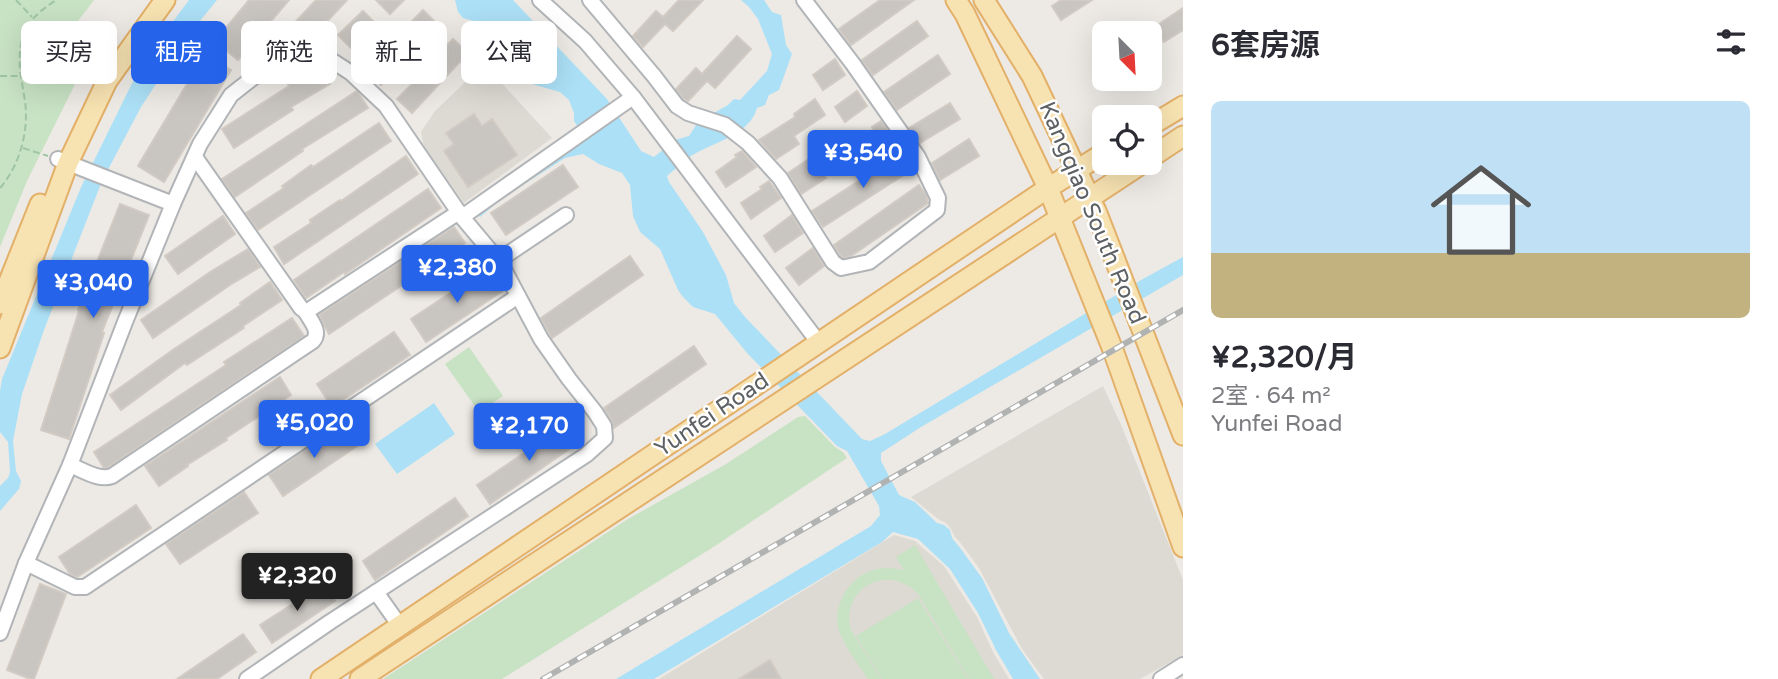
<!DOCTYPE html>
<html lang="zh">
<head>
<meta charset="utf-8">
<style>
	body { margin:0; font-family:"Varela Round","Noto Sans SC",sans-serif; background:#f7f7f7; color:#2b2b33; height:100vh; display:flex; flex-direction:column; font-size:26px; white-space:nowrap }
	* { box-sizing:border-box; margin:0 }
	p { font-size:23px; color:#7c7c81 }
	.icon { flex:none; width:38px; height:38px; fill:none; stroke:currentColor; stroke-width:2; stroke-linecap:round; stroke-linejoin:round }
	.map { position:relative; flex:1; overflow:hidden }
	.panel { display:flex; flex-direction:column; background:#fff; width:595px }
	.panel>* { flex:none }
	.hud { position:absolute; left:21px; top:21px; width:665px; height:63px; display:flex; gap:14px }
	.needle { width:46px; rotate:156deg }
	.tools { position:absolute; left:1092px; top:21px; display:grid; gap:14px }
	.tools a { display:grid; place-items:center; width:70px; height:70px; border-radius:10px; background:#fff; box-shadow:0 7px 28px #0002; font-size:35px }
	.price { position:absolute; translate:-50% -60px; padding:0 16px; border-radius:7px; background:#2563eb; color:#fff; font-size:23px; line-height:46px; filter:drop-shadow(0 2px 4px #0008) }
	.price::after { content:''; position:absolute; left:50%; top:42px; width:21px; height:16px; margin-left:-10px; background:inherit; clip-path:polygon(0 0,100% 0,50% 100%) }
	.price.on { background:#222; color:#fff }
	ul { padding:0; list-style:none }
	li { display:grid; align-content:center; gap:14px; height:371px; padding:0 28px }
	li+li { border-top:2px solid #e1e1e2 }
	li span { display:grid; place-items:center; height:217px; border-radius:10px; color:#555 }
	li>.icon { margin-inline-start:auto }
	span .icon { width:126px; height:126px; fill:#fffc; stroke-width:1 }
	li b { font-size:30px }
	h2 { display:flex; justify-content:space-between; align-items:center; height:84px; padding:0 28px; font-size:30px }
	.pill { padding:0 24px; border-radius:10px; background:#fff; box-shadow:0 7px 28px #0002; font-size:24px; line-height:63px }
	.pill.on { background:#2563eb; color:#fff }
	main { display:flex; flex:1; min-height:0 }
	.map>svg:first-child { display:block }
	.education { fill:#dddad3 }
	.green { fill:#c8e2c4 }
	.water { fill:#ace0f6 }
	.building { fill:#c9c5c1; stroke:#d2cbc4; stroke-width:2 }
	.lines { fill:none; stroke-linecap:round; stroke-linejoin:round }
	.minor-casing { stroke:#b2b5b8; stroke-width:18 }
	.major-casing { stroke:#e3b069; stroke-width:23 }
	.path { stroke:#9fc5a5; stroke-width:2; stroke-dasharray:7 3.5; stroke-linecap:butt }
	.minor { stroke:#fff; stroke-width:14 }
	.major { stroke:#f7e2b1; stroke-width:19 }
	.rail-casing { stroke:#b1b2b2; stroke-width:6 }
	.rail { stroke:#fff; stroke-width:3.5; stroke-dasharray:10; stroke-linecap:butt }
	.labels { text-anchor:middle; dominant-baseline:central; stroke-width:5; stroke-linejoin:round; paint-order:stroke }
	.street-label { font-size:23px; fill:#5d6164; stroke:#fff }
</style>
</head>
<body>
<main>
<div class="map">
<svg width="1183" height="679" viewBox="0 0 1183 679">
	<rect width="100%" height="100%" fill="#edeae5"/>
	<g class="education">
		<path d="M484 64 552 138 464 203 424 147 421 132 435 111Z"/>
		<path d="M1103 386 1122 427 1183 580V655L1140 679H1044L1022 649 979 568 959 541 955 537 951 529 946 523 938 519 911 497Z"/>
		<path d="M894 535 915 541 944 566 977 617 993 652 1009 679H659Z"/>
	</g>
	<g class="green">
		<path d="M0 0H94L71 30 79 76 27 181 0 247Z"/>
		<path d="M469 347 503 396 479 412 445 364Z"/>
		<path d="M805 416 835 447 843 452 847 458 715 546 502 679H383L628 519 726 464 798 417Z"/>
		<path d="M915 545 994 679H969L918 594C888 562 840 588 851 630L881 679H868C860 667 840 640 838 627 833 602 852 574 877 569 886 567 895 568 904 570L896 557Z"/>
		<path d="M918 598 968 679H882L856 636Z"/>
	</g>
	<g class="water">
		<path d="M189 0H217L186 38 141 107 102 181 44 330 22 394 13 441 16 471 21 481 19 489 0 511V486L8 478 10 472 8 442 0 432V391L2 379 82 185 142 63Z"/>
		<path d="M455 0H513L607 99 641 151 654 157 675 140 689 136 698 122 728 105 734 99 740 100 767 71 772 54 758 19 749 7 741 0H764L772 12 781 15 786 45 792 54 779 90 769 95 765 105 757 108C750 136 709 143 688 158 681 164 674 170 667 176L669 182 703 232 726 275 734 303 745 317 862 439 870 441 885 434 1141 280 1183 257V275L921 427 881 453V461L899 495 915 502 937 523 944 525 950 530 952 538 961 549 982 578 1009 633 1040 679H1013L996 650 978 613 950 569 918 539 893 532 882 542 654 679H616L871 526 880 515 879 506 847 451 837 446 747 353 715 314 693 307 683 297 678 290 660 249 640 232 633 216 630 185 622 173 599 164 583 154 565 158 493 204V206L480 217 475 212 583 135 574 121V113L569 100 560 92 532 84 522 75 514 45 505 30 463 18 458 12Z"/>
		<path d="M434 403 455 434 397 474 375 444Z"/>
	</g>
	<g class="building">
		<path d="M249 0H289L238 60 215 41Z"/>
		<path d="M316 0H347L306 44H303L288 30Z"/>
		<path d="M376 0H404L390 14Z"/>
		<path d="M679 0H703L673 31 665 24 643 47 633 36 656 11 663 17Z"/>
		<path d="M880 0H914L851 45 839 29Z"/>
		<path d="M1061 0H1092L1061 20 1052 6Z"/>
		<path d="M1183 8V30L1164 42 1160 36 1150 42V30Z"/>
		<path d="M423 10 439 26 381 85 365 70Z"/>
		<path d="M363 11 379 27 354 51 338 35Z"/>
		<path d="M917 21 928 36 873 75 862 60Z"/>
		<path d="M737 36 751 49 715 88 707 81 688 101 684 99 676 89 696 68 702 74Z"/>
		<path d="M453 39 468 53 412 113 397 99 429 67 428 65Z"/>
		<path d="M205 54 231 70 164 182 138 166Z"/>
		<path d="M938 55 950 74 897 110 884 92Z"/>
		<path d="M835 59 845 75 823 90 813 75Z"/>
		<path d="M319 66 330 84 291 107 293 110 234 148 222 129 289 86 288 84Z"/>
		<path d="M357 91 368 108 302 149 303 151 235 197 222 179Z"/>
		<path d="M857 91 867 106 845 122 835 107Z"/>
		<path d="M815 99 825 115 794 136 799 144 776 159 759 140 795 117 794 114Z"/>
		<path d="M950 103 960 119 920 143 909 128Z"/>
		<path d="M474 114 482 126 492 119 517 155 468 187 444 151 454 144 446 133Z"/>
		<path d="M881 121 892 136 879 144 880 146 871 152 861 137 874 129 872 127Z"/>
		<path d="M379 123 391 141 258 230 246 213 284 188 282 186 311 165 313 167Z"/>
		<path d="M969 139 979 156 940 180 932 163Z"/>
		<path d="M742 151 756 167 726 187 716 172 737 157 735 155Z"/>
		<path d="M903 153 913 169 823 227 812 211Z"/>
		<path d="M406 156 418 174 284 264 274 247 311 223 310 220 340 200 341 201Z"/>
		<path d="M812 157 826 178 801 194 788 173Z"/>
		<path d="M563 165 578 187 506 235 491 213Z"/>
		<path d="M769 181 781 198 751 219 741 203 762 189 760 187Z"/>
		<path d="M919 185 926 195 928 203 851 256 843 258 840 255 834 245Z"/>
		<path d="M428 189 441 208 345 274 344 272 306 298 294 280Z"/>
		<path d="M120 204 149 215 102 332 104 333 69 439 41 430 79 311 78 310Z"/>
		<path d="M792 215 803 233 775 252 764 236Z"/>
		<path d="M223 216 235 234 178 274 165 256Z"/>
		<path d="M454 227 465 243 329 334 319 315Z"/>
		<path d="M813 248 824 266 799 285 786 268Z"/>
		<path d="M248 249 260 267 230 285 153 338 141 320 210 272Z"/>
		<path d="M630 256 643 275 552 338 541 318Z"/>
		<path d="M488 268 504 290 426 342 411 319Z"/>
		<path d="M270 282 282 300 243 326 244 328 187 365 185 363 121 410 110 395 174 349 241 305 240 303Z"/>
		<path d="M292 318 304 336 108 467 104 468 94 452 226 365 224 362Z"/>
		<path d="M394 332 410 355 332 407 317 384Z"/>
		<path d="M694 346 706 364 614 428 612 421 604 408Z"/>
		<path d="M280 377 291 395 226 438 227 440 187 465 188 466 159 486 145 466Z"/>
		<path d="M570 422 582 440 490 504 477 485Z"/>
		<path d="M346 423 360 444 283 496 269 475Z"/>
		<path d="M244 492 258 513 180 564 166 544Z"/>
		<path d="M455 498 468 516 375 580 363 561Z"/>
		<path d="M136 505 151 528 77 577 70 574 59 557Z"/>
		<path d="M40 584 66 594 34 679H30L7 670Z"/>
		<path d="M324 584 335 601 272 643 260 625Z"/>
		<path d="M243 634 256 652 217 679H177Z"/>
		<path d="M770 660 781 679H739Z"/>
	</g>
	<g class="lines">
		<defs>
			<g id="minor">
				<path d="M540 0 585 41 633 97 819 343"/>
				<path d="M590 0 654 76 677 106 688 113 725 125 748 143 780 178 833 262 841 268 869 262 937 210 938 198 918 157 853 64 804 0"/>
				<path d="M195 157 301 308 306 312 459 212"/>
				<path d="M58 159 173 204"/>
				<path d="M462 217 633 97"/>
				<path d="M499 260 566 215"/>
				<path d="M70 465C83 470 99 481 112 476L313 341C321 331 311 322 306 312"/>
				<path d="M26 563 75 587H85L518 296"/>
				<path d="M376 592 400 626"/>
				<path d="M0 633 26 563 70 465 125 322 173 204 200 144 231 95 268 66 296 52 328 58 351 73 386 106 462 217 493 254 499 260 541 339 569 379 595 412 604 426 605 438 586 455 330 622 247 679"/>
				<path d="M1161 679 1183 665"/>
			</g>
			<g id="major">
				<path d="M956 0 965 14 1048 188 1113 350 1183 547"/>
				<path d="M984 0 1032 76 1096 211 1183 435"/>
				<path d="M1150 126 1183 106"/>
				<path d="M1150 158 1183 136"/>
				<path d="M0 304 40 204"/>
				<path d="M0 348 68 163 107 81 165 0"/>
				<path d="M321 679 1048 188 1104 153"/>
				<path d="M360 679 1143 163"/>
			</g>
		</defs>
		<use href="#minor" class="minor-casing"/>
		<use href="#major" class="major-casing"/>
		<g class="path">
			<path d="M16 0 32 17"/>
			<path d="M0 76H20"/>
			<path d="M23 148 48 156"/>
			<path d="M0 188C20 165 29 131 25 101 21 76 14 50 28 26 34 15 46 7 56 0"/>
		</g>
		<use href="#minor" class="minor"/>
		<use href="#major" class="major"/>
		<defs>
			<path id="rail" d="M543 679 1183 310"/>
		</defs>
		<use href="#rail" class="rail-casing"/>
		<use href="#rail" class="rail"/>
	</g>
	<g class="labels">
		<g class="street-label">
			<text transform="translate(1092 213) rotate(67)">Kangqiao South Road</text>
			<text transform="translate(712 415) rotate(-34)">Yunfei Road</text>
		</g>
	</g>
</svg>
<div class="tools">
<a><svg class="needle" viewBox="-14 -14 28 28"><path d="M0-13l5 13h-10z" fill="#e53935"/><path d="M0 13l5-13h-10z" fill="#7c7c81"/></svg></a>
<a><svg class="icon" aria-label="locate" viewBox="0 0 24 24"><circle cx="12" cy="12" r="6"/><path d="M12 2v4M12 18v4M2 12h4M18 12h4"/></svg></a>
</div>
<b class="price" style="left:863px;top:190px">¥3,540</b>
<b class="price" style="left:457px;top:305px">¥2,380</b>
<b class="price" style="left:93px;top:320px">¥3,040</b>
<b class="price" style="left:314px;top:460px">¥5,020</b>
<b class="price" style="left:529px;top:463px">¥2,170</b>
<b class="price on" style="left:297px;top:613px">¥2,320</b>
<div class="hud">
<a class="pill">买房</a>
<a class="pill on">租房</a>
<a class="pill">筛选</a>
<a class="pill">新上</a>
<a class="pill">公寓</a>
</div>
</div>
<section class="panel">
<h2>6套房源<svg class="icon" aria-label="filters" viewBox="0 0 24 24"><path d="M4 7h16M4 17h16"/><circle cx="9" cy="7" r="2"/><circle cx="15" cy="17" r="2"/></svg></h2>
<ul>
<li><span style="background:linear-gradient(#bfe0f5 70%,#c2b280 0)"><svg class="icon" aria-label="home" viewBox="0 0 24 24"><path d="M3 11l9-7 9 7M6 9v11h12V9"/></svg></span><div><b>¥2,320/月</b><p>2室 · 64 m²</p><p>Yunfei Road</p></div></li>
</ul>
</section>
</main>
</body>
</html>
